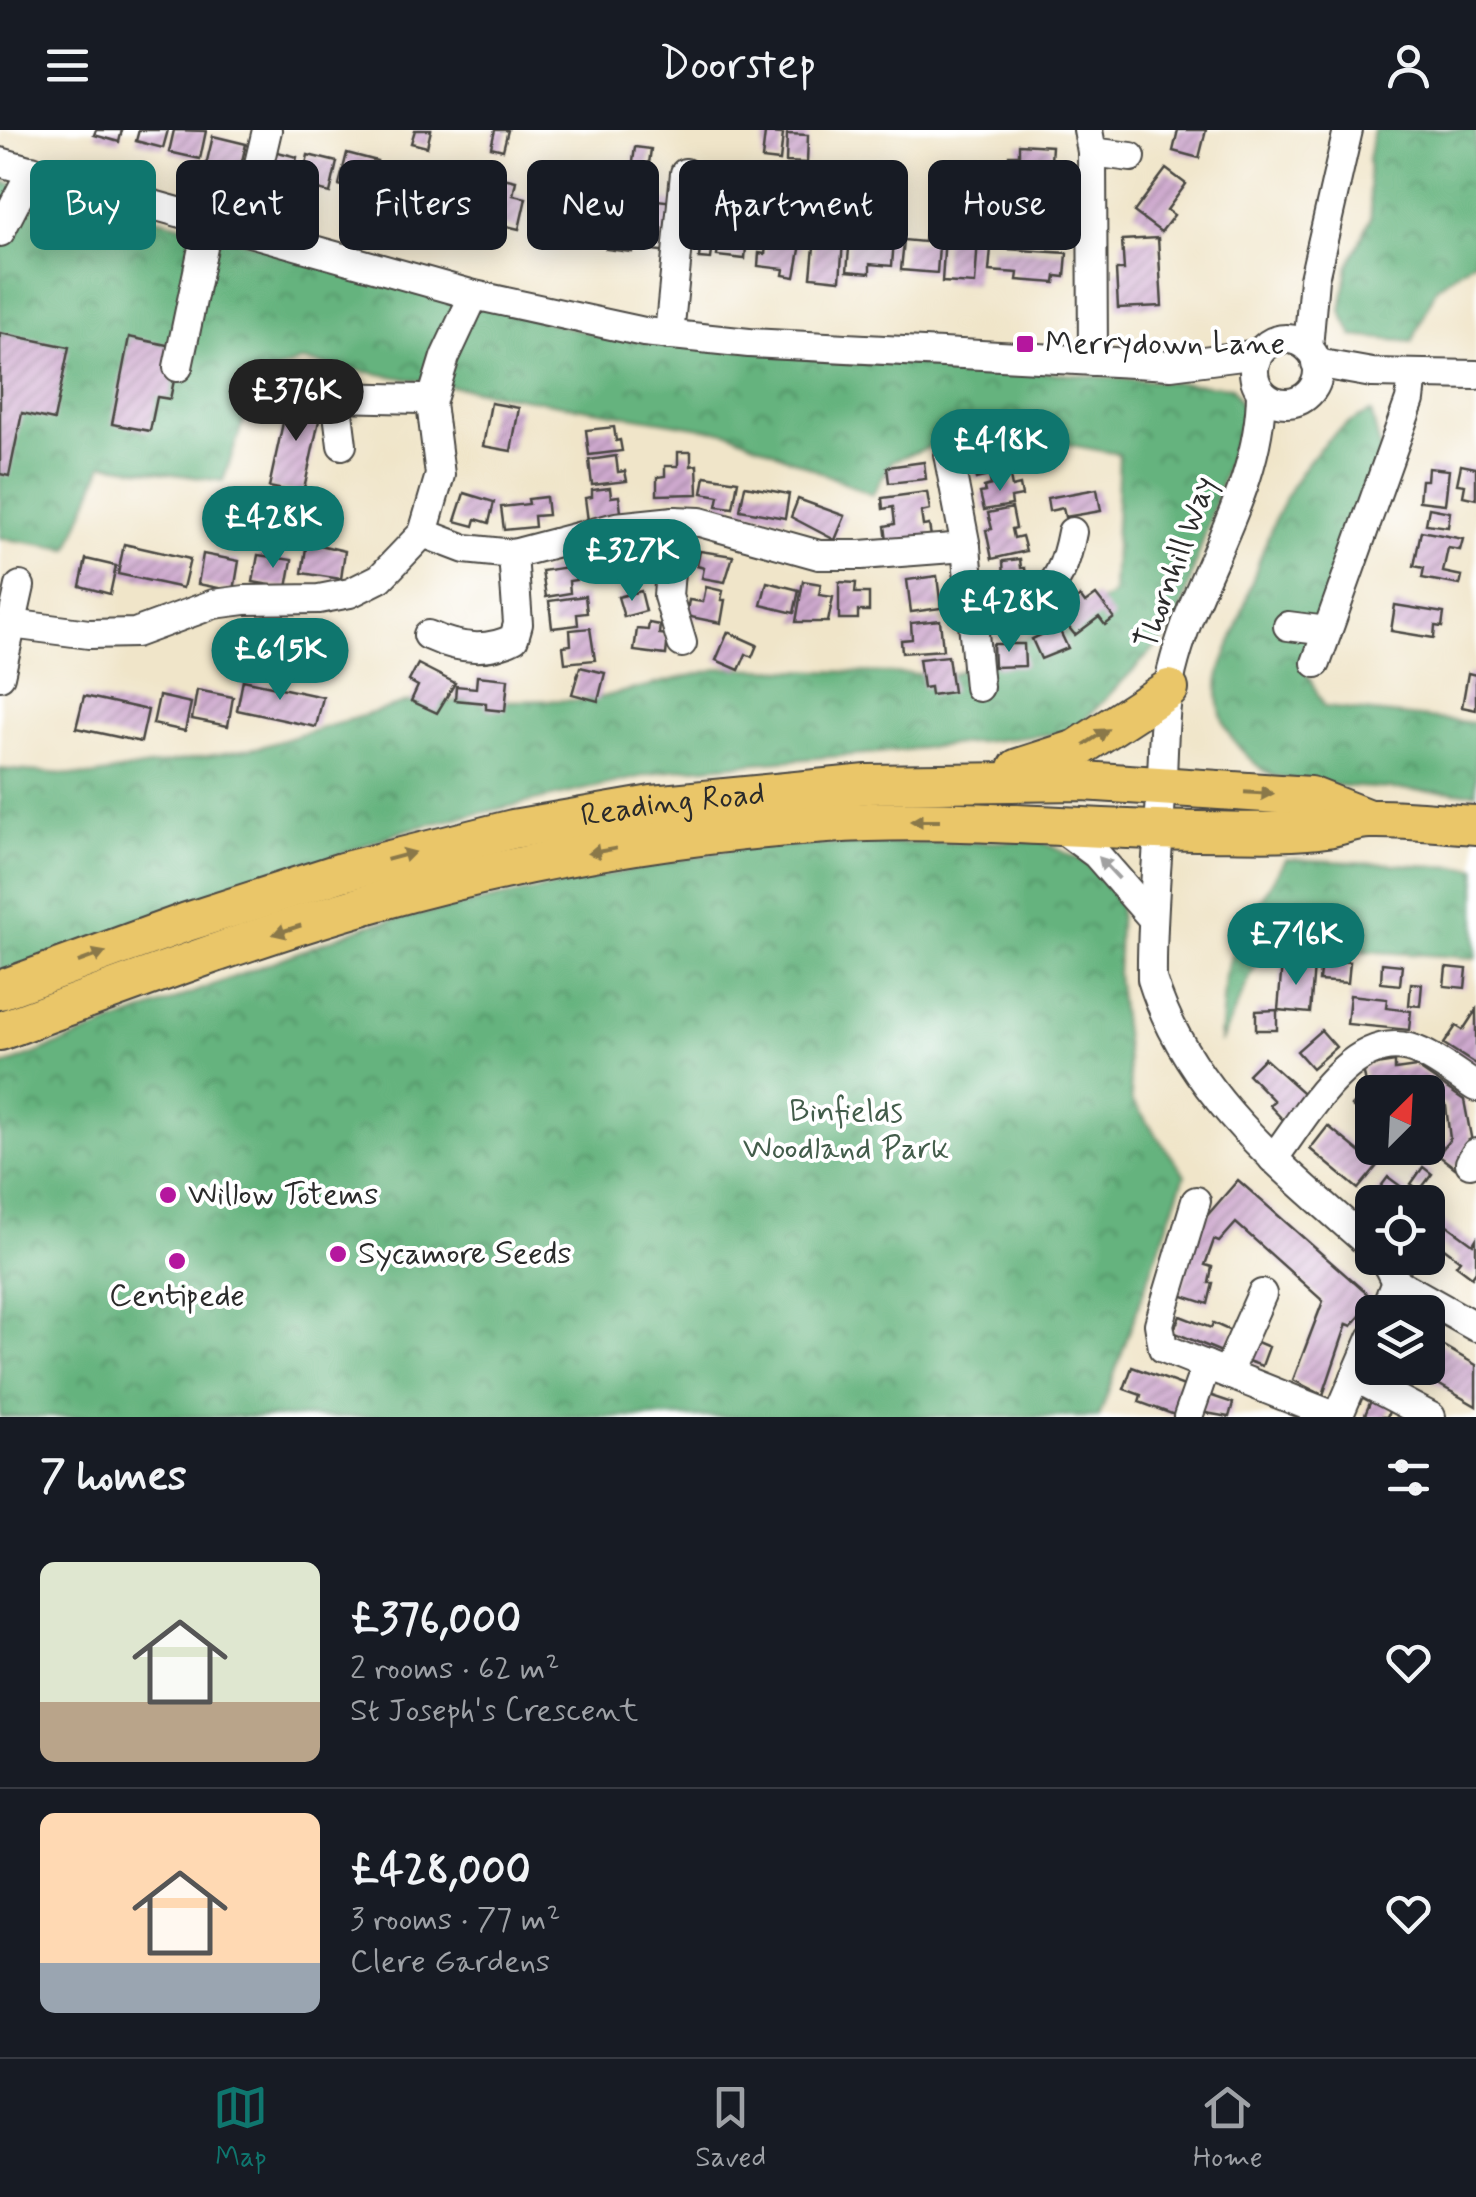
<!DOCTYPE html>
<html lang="en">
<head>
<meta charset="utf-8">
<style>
	body { margin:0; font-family:Mynerve,sans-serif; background:#242831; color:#f1f3f6; height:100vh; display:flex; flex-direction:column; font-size:38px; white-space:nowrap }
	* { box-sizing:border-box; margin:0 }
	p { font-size:32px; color:#9ea1a6 }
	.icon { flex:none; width:55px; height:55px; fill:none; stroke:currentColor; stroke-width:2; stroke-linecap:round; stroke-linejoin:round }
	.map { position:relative; height:1287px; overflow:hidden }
	.drawer { display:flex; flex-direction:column; background:#171b24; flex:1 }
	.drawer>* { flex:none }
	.hud { position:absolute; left:30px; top:30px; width:1418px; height:90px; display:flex; gap:20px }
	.needle { width:65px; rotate:24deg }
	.tools { position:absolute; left:1355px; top:945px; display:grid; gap:20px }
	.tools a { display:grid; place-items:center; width:90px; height:90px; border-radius:15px; background:#171b24; box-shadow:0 5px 25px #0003; font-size:50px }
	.price { position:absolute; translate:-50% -85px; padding:0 22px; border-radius:35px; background:#0f766e; color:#fff; font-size:32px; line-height:65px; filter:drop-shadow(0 2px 5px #0008) }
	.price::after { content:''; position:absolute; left:50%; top:60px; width:30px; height:22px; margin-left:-15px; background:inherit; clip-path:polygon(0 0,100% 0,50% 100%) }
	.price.selected { background:#222; color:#fff }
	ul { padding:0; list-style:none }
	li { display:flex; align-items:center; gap:30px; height:250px; padding:0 40px }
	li+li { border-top:2px solid #363941 }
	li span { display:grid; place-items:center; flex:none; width:280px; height:200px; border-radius:15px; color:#555 }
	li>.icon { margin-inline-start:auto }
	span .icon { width:120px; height:120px; fill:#fffc; stroke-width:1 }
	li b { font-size:42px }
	h2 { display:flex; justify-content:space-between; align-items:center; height:120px; padding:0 40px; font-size:42px }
	.pill { padding:0 35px; border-radius:15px; background:#171b24; box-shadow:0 5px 25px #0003; font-size:35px; line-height:90px }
	.pill.selected { background:#0f766e; color:#fff }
	header { display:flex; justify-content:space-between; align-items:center; height:130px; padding:0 40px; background:#171b24; font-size:45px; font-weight:600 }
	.tab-bar { display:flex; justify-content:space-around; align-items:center; height:140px; border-top:2px solid #363941; background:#171b24; font-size:28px; color:#9ea1a6 }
	.tab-bar a { display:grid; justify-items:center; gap:5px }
	.tab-bar .selected { color:#0f766e }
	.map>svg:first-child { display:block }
	.forest { fill:url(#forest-crowns); stroke:#486f54; stroke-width:2.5 }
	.building { fill:url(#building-hatch) }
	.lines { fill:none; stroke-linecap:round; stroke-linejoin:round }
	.minor-casing { stroke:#494743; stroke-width:32 }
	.highway-casing { stroke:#494743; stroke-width:42 }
	.minor { stroke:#fff; stroke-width:28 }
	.highway { stroke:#eac669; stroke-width:38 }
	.oneway { fill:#8a784a }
	.oneway2 { fill:#a0a0a0 }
	.poi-dot { fill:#b5179e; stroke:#fff; stroke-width:4 }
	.labels { text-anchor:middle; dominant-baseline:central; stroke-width:8; stroke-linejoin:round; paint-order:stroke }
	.poi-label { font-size:32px; fill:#2b2b2b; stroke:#fff; text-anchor:start }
	.street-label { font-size:32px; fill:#2b2b2b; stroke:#fff }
	.park-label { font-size:32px; fill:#435d4b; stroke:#fff }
</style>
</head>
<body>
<header><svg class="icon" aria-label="menu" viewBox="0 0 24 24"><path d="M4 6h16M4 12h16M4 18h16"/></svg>Doorstep<svg class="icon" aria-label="person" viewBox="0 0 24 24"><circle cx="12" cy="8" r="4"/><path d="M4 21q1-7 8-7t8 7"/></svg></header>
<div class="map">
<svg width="1476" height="1287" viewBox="0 0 1476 1287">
	<defs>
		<pattern id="forest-crowns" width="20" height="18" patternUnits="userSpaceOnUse" patternTransform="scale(2.5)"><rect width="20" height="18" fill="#65b37e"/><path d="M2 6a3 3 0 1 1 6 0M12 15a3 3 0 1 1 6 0" fill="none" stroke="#539267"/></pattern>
		<pattern id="building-hatch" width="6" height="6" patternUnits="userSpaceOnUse" patternTransform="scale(2.5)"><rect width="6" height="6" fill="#cea9ce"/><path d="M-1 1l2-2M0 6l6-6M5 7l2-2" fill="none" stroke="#a78aa7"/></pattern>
	</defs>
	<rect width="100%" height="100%" fill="#fff"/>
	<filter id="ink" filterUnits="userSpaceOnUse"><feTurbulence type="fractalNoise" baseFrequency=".01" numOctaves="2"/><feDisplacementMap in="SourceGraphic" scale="20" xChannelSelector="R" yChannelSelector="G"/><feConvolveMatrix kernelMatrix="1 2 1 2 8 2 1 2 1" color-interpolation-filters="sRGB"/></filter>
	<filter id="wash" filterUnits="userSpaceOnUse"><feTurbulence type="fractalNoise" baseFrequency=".0048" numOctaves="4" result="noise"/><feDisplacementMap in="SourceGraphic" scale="40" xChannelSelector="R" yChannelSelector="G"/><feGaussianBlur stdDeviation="2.25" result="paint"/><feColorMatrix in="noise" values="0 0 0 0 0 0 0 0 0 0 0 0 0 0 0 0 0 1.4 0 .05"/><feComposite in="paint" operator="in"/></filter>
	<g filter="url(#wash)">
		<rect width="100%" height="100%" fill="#f0e5c9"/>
		<g class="forest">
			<path d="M1374 0H1476L1475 130 1437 157 1412 212 1353 206 1341 181 1348 136 1371 88 1368 29Z"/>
			<path d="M0 51 175 93 608 208 1232 257 1244 281 1176 496 1073 602 876 623 671 640 406 700 0 850V639L91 646 261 617 408 572 590 570 722 538 951 545 1113 465 1119 324 981 298 892 331 872 365 732 303 301 231 258 248 223 351 103 334 69 419 0 408Z"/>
			<path d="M1371 282 1381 321 1302 535 1325 577 1476 593V663C1443 661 1283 657 1265 642 1236 618 1218 598 1218 559 1218 539 1232 513 1238 494 1264 418 1289 315 1371 282Z"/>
			<path d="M1040 711 1087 733 1120 773 1117 845 1132 971 1185 1045 1099 1287H0V937L369 795 747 716Z"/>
			<path d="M1286 729 1476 738V828L1265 815 1220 913 1225 845 1238 807Z"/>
		</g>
		<g id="blocks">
			<g class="building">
				<path d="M96 0H122L119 12 94 5Z"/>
				<path d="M139 0H168L163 18 136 11Z"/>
				<path d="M174 0 206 1 200 29 169 22Z"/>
				<path d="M415 0H431L427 17 411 13Z"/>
				<path d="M495 0H508L503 20 491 17Z"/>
				<path d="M1178 0H1206L1199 28 1173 21Z"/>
				<path d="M765 3 783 4 780 31 762 29Z"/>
				<path d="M787 4 808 5 807 33 786 32Z"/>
				<path d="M213 6 246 14 239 44 206 35Z"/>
				<path d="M1019 14 1052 16 1051 31 1033 30 1030 80 1006 79 1009 25H1019Z"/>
				<path d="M635 17 651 19 648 41 632 39Z"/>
				<path d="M270 20 297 27 291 53 264 46Z"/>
				<path d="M347 23 377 31 368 63 339 55Z"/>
				<path d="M308 25 337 32 330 63 301 56Z"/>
				<path d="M382 39 416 47 408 78 374 70Z"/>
				<path d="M1166 39 1186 54 1167 80 1174 85 1161 102 1134 82Z"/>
				<path d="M486 44 516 51 513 65 526 68 519 99 476 89Z"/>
				<path d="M426 49 468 59 461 90 419 80Z"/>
				<path d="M648 69 675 72 670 122 643 119Z"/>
				<path d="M582 77 637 84 632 122 606 119 607 111 578 107Z"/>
				<path d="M720 88 748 91 745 129 717 126Z"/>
				<path d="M688 89 716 93 711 129 699 128 700 119 685 117Z"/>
				<path d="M878 94 895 95 892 136 870 134V143L847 141 850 108H860L861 99 877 100Z"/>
				<path d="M816 97 844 99 840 150 811 147Z"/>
				<path d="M925 101 940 102 937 143 901 140 904 110 924 112Z"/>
				<path d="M945 105 978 108 975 154 942 152Z"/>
				<path d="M1158 108 1162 176 1118 178 1116 140H1124L1122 110Z"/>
				<path d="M767 110 801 114 795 147 783 145 784 139 758 136 759 123 765 124Z"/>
				<path d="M991 118 1067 123 1065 147 1056 146 1055 153 1017 150 1018 143 989 141Z"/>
				<path d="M0 203 69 217 54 290 22 283 9 346 0 344Z"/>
				<path d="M129 207 181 218 170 269 157 267 150 301 112 294Z"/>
				<path d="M289 265 323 272 303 364 269 357Z"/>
				<path d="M491 273 519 278 511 321 483 316Z"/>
				<path d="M614 297 616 311 620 310 622 321 589 325 586 300Z"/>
				<path d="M1004 314 1007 331 1011 330 1013 340 976 349 973 332 985 326 983 317Z"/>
				<path d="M678 322H691V336L697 335 698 364 657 365V347L665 346V336H678Z"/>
				<path d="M616 326 618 342 625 341 627 351 592 355 589 330Z"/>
				<path d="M924 332 926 349 889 353 887 337Z"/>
				<path d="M1461 335 1476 338V369L1463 366 1465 355 1457 354Z"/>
				<path d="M1428 338 1449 340 1445 374 1419 371 1421 350H1427Z"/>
				<path d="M705 346 738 351 733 378 717 376 719 366 702 363Z"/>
				<path d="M1010 347 1012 357 1020 355 1022 366 1011 368 1012 375 984 380 980 363 985 362 984 357 991 355 990 350Z"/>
				<path d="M745 356 789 364 785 388 740 380Z"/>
				<path d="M610 358 611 367 619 366 621 382 610 384 611 388 588 391 585 368 592 367V360Z"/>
				<path d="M1097 359 1101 381 1065 387 1063 378 1049 381 1047 368Z"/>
				<path d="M927 362 930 380 921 382 923 396 929 395 932 412 887 411 885 396 895 394 893 377 883 379 882 368Z"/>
				<path d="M464 363 494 372 489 393 476 389 474 396 455 391Z"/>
				<path d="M546 367 548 385 534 386 535 397 504 400 501 377 529 374 528 369Z"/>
				<path d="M798 369 845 386 835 410 791 387Z"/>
				<path d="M1012 378 1016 398 1012 399 1014 408 1022 406 1026 421 992 429 986 400 992 399 988 383Z"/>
				<path d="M1429 378 1450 382 1448 397 1426 394Z"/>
				<path d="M1421 401 1463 409 1460 420 1448 418 1443 442 1462 446 1460 455 1422 448 1424 438 1414 436Z"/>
				<path d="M307 412 345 421 341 449 302 443Z"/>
				<path d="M124 414 190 429 183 458 118 444Z"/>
				<path d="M700 421 733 426 725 452 702 448 704 438 697 436Z"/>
				<path d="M203 424 239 431 234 461 198 454Z"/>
				<path d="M258 425 292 430 287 458 253 452Z"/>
				<path d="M86 429 116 436 110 464 80 456Z"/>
				<path d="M1020 429 1021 438H1025L1028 461 995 465 992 449 1004 447 1003 431Z"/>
				<path d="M574 436 576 450 569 451 570 463 546 467 542 441Z"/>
				<path d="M937 446 941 478 911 482 907 450Z"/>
				<path d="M803 451 821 454 819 465 833 467 828 492H796Z"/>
				<path d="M767 452 799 460 794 483 761 475Z"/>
				<path d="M839 452 856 453 855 463H869V481H858V489H839Z"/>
				<path d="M706 457 723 461 721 470H725L721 493 686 486 689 470 703 472Z"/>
				<path d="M641 461 646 481 624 487 618 467Z"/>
				<path d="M1096 465 1114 488 1105 495 1099 487 1075 505 1058 484 1080 466 1085 473Z"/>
				<path d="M585 466 587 483 577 484 578 495 552 498 549 471Z"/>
				<path d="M1395 475 1444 483 1442 497 1435 496 1434 508 1391 501Z"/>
				<path d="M940 490 943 520 902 523 901 510 912 509 911 493Z"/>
				<path d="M649 493 660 495 659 504 668 505 666 525 634 521 637 499 648 500Z"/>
				<path d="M1058 497 1068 518 1041 529 1032 509Z"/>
				<path d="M590 498 595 530 565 533 563 516 571 515 570 500Z"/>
				<path d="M728 502 757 515 752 527 746 524 739 540 716 530Z"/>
				<path d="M993 514H1024L1025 536 994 537Z"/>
				<path d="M948 526 953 562 931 565 930 557 923 558 919 529Z"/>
				<path d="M418 534 455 553 437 583 411 571 418 556 409 551Z"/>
				<path d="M580 537 605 543 598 571 572 564Z"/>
				<path d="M1468 543 1476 545V580L1462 577Z"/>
				<path d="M477 546 508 549 505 581 486 579V573L455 570 456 556 476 558Z"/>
				<path d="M243 550 323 567 316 597 237 580Z"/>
				<path d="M197 560 233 567 228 596 192 589Z"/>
				<path d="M84 566 148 580 141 612 76 598Z"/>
				<path d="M159 566 191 573 185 601 153 594Z"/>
				<path d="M1321 830 1350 832 1348 853 1319 851Z"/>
				<path d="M1282 833 1314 836 1310 883 1278 880Z"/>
				<path d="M1382 833 1402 835 1400 855 1381 853Z"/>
				<path d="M1446 837 1467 839 1465 858 1444 856Z"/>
				<path d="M1411 853 1422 854 1420 876 1409 875Z"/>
				<path d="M1350 865 1387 869 1386 878 1411 881 1409 900 1347 894Z"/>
				<path d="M1277 880V900H1256V881Z"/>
				<path d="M1476 880V931L1475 934 1444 914 1456 896 1463 900Z"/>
				<path d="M1321 900 1336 917 1312 938 1297 921Z"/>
				<path d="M1264 928 1310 969 1286 993 1269 975 1274 971 1248 944Z"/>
				<path d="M1395 932V940L1416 937 1464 970 1472 1012 1455 1038 1438 1025 1450 1009 1446 976 1414 955H1366L1363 937Z"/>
				<path d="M1364 961 1372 968V994L1351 976Z"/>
				<path d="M1328 996 1377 1036 1358 1059 1310 1019Z"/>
				<path d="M1423 1037 1432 1044 1420 1060 1411 1054Z"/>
				<path d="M1388 1047 1411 1064 1409 1068 1416 1072 1370 1071Z"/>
				<path d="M1238 1050 1373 1169 1352 1196 1347 1194 1323 1265 1293 1250 1323 1171 1236 1093 1219 1112 1214 1110 1205 1135 1212 1137 1209 1153H1213L1208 1174 1180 1165 1198 1096Z"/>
				<path d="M1428 1081 1473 1114 1476 1109V1141L1472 1147 1456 1135 1460 1130 1428 1106Z"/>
				<path d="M1180 1186 1211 1198 1213 1193 1233 1202 1224 1223 1173 1202Z"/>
				<path d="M1428 1207 1476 1235V1276L1414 1240 1403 1266 1396 1263 1387 1287H1364L1385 1238H1428Z"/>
				<path d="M1250 1209 1269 1217 1262 1236 1242 1229Z"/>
				<path d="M1132 1237 1190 1258 1180 1287 1139 1272 1141 1265 1124 1259Z"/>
				<path d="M1206 1264 1233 1273 1229 1287 1200 1282Z"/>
			</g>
		</g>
	</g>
	<g filter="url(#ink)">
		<use href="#blocks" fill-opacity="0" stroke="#494743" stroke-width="2.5"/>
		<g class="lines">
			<defs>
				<g id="minor">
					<path d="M1088 0 1092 22 1093 231"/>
					<path d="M1092 22 1131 27"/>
					<path d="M0 32 474 165 644 202 749 213 1171 235 1258 224"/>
					<path d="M244 98 267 0"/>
					<path d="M0 102 32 40"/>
					<path d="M669 205 685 43"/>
					<circle cx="1286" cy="241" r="32"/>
					<path d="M1308 218 1314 149 1348 0"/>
					<path d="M1316 233 1372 243 1476 245"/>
					<path d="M178 237 209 89"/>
					<path d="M1261 261C1261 358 1200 438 1175 529 1162 573 1164 620 1161 665 1158 726 1151 787 1152 849 1188 964 1284 1039 1372 1117"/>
					<path d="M342 315 336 267 421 269 431 273"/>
					<path d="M948 324 966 417 979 557"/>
					<path d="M674 391 668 466 682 513"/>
					<path d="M423 403 465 419 513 424 616 397 674 391 700 392 819 425H861L966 417"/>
					<path d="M972 478C1036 472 1059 471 1072 402"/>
					<path d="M11 494 89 504 135 503 214 474 245 470 319 469 350 463 380 448 423 403 440 345 431 273 445 227 474 165"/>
					<path d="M1288 496 1327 501"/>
					<path d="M428 505C456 518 486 523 514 508L518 494 513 424"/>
					<path d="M1316 533 1410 270 1413 244"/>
					<path d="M0 546 20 456"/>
					<path d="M1058 696 1096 724 1153 789"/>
					<path d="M1273 1029C1304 989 1350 902 1409 918 1433 925 1455 944 1476 957"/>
					<path d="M1470 1033 1476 1023"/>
					<path d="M1196 1071 1159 1194 1163 1218 1337 1287"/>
					<path d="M1384 1128 1396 1152 1476 1197"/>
					<path d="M1384 1182 1396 1152"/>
					<path d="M1227 1243 1262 1164"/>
					<path d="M1355 1247 1431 1287"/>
					<path d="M1188 1287 1206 1235"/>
					<path d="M1338 1287 1372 1208"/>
				</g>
				<g id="highway">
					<path d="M1018 638 1077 619 1169 559"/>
					<path id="s1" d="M0 860 187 792 342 742 513 699 652 675 867 654 1083 651 1310 666 1366 688"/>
					<path d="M0 901C123 856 246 809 372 773 520 731 673 704 827 694 951 685 1073 700 1197 701 1240 701 1284 704 1326 698 1341 696 1355 689 1370 689 1405 688 1441 693 1476 695"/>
				</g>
			</defs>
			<use href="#minor" class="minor-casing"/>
			<use href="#highway" class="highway-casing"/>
			<use href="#minor" class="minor"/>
			<use href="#highway" class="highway"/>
		</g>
		<defs><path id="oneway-solid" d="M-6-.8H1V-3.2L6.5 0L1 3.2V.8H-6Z" transform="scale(2.5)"/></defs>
		<g class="oneway">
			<use href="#oneway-solid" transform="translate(1096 607) rotate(-33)"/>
			<use href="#oneway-solid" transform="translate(1259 663) rotate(3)"/>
			<use href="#oneway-solid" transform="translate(925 691) rotate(180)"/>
			<use href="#oneway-solid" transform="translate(602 721) rotate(170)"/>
			<use href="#oneway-solid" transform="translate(401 726) rotate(-15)"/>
			<use href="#oneway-solid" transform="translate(287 800) rotate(162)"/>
			<use href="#oneway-solid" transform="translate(92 827) rotate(-20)"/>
		</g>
		<use class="oneway2" href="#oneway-solid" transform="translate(1109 738) rotate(-133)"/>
	</g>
	<g class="poi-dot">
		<rect x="1015" y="204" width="20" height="20" rx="5"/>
		<circle cx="168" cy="1065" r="10"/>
		<circle cx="338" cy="1124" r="10"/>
		<circle cx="177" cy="1131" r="10"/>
	</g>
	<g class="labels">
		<g class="poi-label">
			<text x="1045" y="214">Merrydown Lane</text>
			<text x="188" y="1065">Willow Totems</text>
			<text x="358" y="1124">Sycamore Seeds</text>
			<text x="177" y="1166" text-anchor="middle">Centipede</text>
		</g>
		<g class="street-label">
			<text transform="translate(1176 433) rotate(-70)">Thornhill Way</text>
			<text stroke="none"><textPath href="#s1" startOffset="700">Reading Road</textPath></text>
		</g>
		<g class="park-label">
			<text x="846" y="982">Binfields<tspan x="846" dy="37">Woodland Park</tspan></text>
		</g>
	</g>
</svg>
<div class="tools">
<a><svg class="needle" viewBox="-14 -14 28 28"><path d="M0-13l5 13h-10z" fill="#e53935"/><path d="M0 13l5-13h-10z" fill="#9ea1a6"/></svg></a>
<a><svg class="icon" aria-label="locate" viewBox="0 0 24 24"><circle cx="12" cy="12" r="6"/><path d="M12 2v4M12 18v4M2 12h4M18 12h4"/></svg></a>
<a><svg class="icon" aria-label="layers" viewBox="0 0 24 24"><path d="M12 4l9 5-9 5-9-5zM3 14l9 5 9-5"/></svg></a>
</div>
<b class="price selected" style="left:296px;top:314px">£376K</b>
<b class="price" style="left:1000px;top:364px">£418K</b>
<b class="price" style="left:273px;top:441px">£428K</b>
<b class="price" style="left:632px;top:474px">£327K</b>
<b class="price" style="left:1009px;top:525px">£428K</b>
<b class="price" style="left:280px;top:573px">£615K</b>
<b class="price" style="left:1296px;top:858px">£716K</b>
<div class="hud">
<a class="pill selected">Buy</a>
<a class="pill">Rent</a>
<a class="pill">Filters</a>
<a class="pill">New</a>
<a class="pill">Apartment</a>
<a class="pill">House</a>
</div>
</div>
<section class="drawer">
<h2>7 homes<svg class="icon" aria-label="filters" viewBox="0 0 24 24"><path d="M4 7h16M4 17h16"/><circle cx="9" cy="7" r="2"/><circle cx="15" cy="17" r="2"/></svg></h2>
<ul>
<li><span style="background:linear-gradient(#dfe7d0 70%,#b9a48a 0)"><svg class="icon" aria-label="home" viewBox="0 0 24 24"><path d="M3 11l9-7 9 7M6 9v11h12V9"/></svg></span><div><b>£376,000</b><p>2 rooms · 62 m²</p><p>St Joseph's Crescent</p></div><svg class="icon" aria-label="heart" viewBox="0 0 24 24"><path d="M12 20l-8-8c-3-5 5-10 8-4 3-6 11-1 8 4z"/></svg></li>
<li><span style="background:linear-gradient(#ffd9b3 75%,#9aa5b1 0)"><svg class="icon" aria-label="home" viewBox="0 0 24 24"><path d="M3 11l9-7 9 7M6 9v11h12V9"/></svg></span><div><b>£428,000</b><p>3 rooms · 77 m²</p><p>Clere Gardens</p></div><svg class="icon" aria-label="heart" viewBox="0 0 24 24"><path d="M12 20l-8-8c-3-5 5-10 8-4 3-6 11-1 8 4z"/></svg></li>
</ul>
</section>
<nav class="tab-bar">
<a class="selected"><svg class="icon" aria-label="map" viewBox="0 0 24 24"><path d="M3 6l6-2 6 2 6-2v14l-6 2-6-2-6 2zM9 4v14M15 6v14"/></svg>Map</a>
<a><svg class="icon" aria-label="saved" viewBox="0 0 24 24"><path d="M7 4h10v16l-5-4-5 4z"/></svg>Saved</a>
<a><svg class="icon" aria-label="home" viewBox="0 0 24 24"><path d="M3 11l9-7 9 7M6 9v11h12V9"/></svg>Home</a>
</nav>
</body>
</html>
